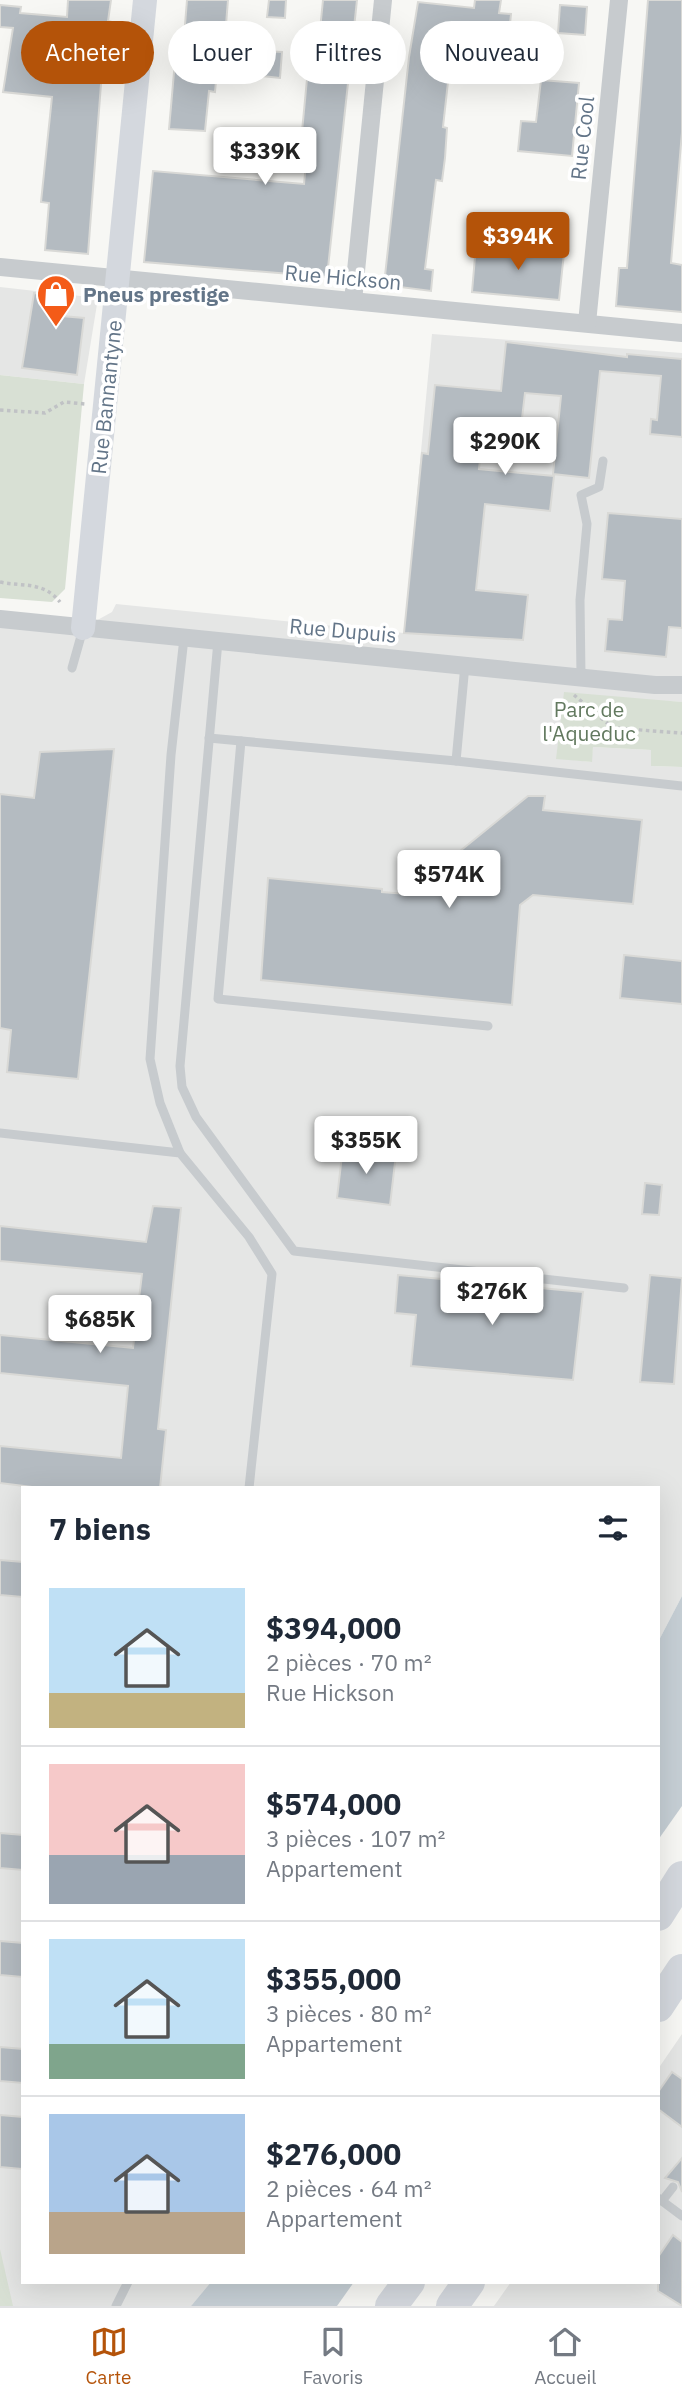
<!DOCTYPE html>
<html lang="fr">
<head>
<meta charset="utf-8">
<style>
	body { margin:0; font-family:"IBM Plex Sans",sans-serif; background:#f6f6f7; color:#1f2937; height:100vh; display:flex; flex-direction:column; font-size:26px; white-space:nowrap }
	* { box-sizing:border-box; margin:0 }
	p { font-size:23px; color:#747a83 }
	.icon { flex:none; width:38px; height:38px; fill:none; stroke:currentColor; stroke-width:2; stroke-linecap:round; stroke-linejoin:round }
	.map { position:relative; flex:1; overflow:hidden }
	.drawer { position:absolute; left:21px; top:1486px; width:639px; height:798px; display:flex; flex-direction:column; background:#fff; border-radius:0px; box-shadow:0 7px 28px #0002 }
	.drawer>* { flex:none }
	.top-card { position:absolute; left:21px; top:21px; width:640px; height:63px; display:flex; gap:14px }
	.price { position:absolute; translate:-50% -60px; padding:0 16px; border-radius:7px; background:#fff; color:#222; font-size:23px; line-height:46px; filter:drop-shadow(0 2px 4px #0008) }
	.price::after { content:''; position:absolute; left:50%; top:42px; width:21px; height:16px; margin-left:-10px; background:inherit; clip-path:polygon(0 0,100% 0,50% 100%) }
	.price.selected { background:#b45309; color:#fff }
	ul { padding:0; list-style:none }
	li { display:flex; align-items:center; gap:21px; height:175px; padding:0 28px }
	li+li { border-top:2px solid #e0e1e3 }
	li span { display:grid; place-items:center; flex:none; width:196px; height:140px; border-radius:0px; color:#555 }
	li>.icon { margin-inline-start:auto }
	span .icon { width:84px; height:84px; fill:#fffc; stroke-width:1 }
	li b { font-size:30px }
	h2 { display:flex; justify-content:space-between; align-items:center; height:84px; padding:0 28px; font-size:30px }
	.tag { padding:0 24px; border-radius:32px; background:#fff; box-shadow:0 7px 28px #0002; font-size:24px; line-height:63px }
	.tag.selected { background:#b45309; color:#fff }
	.menu { display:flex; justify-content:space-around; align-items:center; height:98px; border-top:2px solid #e0e1e3; background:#fff; font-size:19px; color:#747a83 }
	.menu a { display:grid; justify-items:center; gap:4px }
	.menu .selected { color:#b45309 }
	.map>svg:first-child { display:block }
	.built { fill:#e5e6e5 }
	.green { fill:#d8e0d4 }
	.water { fill:#c6cfd5 }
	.building { fill:#b4bbc1; stroke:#d9d9d6; stroke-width:2 }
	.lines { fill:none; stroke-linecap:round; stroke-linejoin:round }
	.path { stroke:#c0c2c5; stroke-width:3.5; stroke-dasharray:3.5 3.5; stroke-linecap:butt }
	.lane { stroke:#c7cbce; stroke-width:9 }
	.street { stroke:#c7cbce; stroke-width:18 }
	.secondary { stroke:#d4d8de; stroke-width:24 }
	.highway { stroke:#d4d8de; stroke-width:32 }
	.labels { text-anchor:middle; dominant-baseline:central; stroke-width:7; stroke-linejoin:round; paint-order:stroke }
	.street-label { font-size:21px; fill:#637588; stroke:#fff }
	.poi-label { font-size:21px; font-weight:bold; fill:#637588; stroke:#fff; text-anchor:start }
	.park-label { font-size:21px; fill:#62795f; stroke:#fff }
</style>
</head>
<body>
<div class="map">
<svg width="682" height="2306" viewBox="0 0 682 2306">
	<rect width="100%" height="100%" fill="#f7f7f4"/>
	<g class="built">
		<path d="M0 287 98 298 84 384 0 375Z"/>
		<path d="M432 334 682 353V702L660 701 557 758 591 762 593 747 651 750V766L682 767V1596L658 1642V1488H23V2282H211L191 2306H0V626L83 628 112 612 116 604 404 633Z"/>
		<path d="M682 2034V2306H494L511 2282H658V2069Z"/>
	</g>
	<g class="green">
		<path d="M0 375 84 384 65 589 52 602 0 598Z"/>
		<path d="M564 692 682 702V767L651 766V750L593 747 592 762 556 759Z"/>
		<path d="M0 2249 13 2306H0Z"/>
	</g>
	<g class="water">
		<path d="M682 1596V1806L658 1840V1642Z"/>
		<path d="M211 2282H354L337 2306H191Z"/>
	</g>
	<g class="building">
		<path d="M68 0H111L108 21 112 22 108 59 103 58 88 254 45 250 49 203 41 202 52 97 3 92 13 28 0 27V5L21 7 20 13 67 17Z"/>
		<path d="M187 0H228L224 49H219L215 92 209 91 205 131 169 129 175 61 182 62Z"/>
		<path d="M269 0H286L285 18 267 17Z"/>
		<path d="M323 0H357L327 277 144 262 153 171 304 184 308 143 301 142 307 79 315 80Z"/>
		<path d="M475 0H501L499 13 511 14 509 33 545 37 541 80 493 75 497 33 454 28 443 127 447 128 445 158 442 181 436 180 425 269 433 270 431 291 384 285 409 57 418 2 474 8Z"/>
		<path d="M648 0H682V132L671 263 682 265V312L616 306 619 268H627Z"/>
		<path d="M560 5 587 7 585 35 558 33Z"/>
		<path d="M264 51 282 52 280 78 262 76Z"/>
		<path d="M541 80 579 83 572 156 518 151 521 121 536 122Z"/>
		<path d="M476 245 564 253 559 300 472 292Z"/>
		<path d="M34 293 65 297 62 316 84 318 77 375 22 368Z"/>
		<path d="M506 342 627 357V354L682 359V437L650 434 651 419 657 420 661 376 600 371 589 478 553 474 561 396 525 393 519 444 482 441 479 469 554 476 550 511 485 504 476 590 528 595 523 640 404 633 422 453 428 454 435 385 501 391Z"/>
		<path d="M608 513 682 519V628L669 627 666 657 605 651 608 619 622 620 625 581 602 579Z"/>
		<path d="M114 749 78 1079 7 1072 11 1030 0 1028V794L34 798 40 752Z"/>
		<path d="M528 796H545L543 810 642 820 633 904 533 895 520 905 512 1005 261 980 268 878 382 889V892L407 894Z"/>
		<path d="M624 955 682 961V1004L620 998Z"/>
		<path d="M343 1147 396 1154 390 1205 337 1198Z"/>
		<path d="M645 1183 662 1185 659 1215 642 1214Z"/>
		<path d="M153 1206 181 1208 158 1429 166 1430 160 1488H40L0 1483V1446L121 1458 128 1386 0 1373V1335L133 1348 142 1274 0 1261V1226L146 1242Z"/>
		<path d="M398 1275 583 1292 573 1380 411 1366 416 1315 395 1313Z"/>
		<path d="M650 1275 682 1278 674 1384 640 1382Z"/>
		<path d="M0 1560 23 1562V1597L0 1595Z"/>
		<path d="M0 1833 23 1835V1870L0 1868Z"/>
		<path d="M0 1941 23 1943V1977L0 1975Z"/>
		<path d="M0 2047 23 2049V2083L0 2081Z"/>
		<path d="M672 2072 682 2079V2127L658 2109V2092Z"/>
		<path d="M0 2115 23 2117 22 2169 0 2167Z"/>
		<path d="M682 2158V2192L678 2182 665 2178Z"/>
		<path d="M673 2235 682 2242V2306L658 2291V2257Z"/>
	</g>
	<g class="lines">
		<g class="path">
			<path d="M0 410 45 413 64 402 85 404"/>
			<path d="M0 582C23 587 43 581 60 602"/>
			<path d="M574 695 613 728 682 733"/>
		</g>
		<g class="lane">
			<path d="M218 641 180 1066 182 1087 196 1117 294 1251 624 1288"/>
			<path d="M72 668 83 629"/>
			<path d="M581 676 580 600 587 524 581 495 599 487 603 461"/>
			<path d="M209 738 456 761 682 786"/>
			<path d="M241 741 218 999 488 1026"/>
			<path d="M456 761 465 665"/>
			<path d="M0 1133 180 1153 249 1237 272 1274 249 1488"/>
			<path d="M180 1153 160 1103 150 1059 171 755 184 638"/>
			<path d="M658 2198 682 2216"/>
			<path d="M662 2201 673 2187"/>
			<path d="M116 2306 128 2282"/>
		</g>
		<g class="street">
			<path d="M0 267 682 333"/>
			<path d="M353 301 383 0"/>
			<path d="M587 323 619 0"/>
			<path d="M0 619 655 685H682"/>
		</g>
		<path class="secondary" d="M83 628 145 0"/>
		<g class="highway">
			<path d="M658 1915 682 1877"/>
			<path d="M658 2006 682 1970"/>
			<path d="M391 2306 409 2282"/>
			<path d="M452 2306 469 2282"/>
		</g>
	</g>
	<defs>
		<symbol id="shop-pin" viewBox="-11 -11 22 30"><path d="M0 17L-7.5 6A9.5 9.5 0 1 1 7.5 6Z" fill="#f45b18" stroke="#fff"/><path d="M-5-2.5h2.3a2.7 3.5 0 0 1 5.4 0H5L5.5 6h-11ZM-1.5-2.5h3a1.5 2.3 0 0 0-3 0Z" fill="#fff"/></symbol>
	</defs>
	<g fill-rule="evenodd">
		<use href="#shop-pin" x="34" y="272" width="44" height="60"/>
	</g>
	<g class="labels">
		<g class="street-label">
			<text transform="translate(582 138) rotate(-84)">Rue Cool</text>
			<text transform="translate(343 277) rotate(5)">Rue Hickson</text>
			<text transform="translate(106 397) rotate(-84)">Rue Bannantyne</text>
			<text transform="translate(343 630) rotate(5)">Rue Dupuis</text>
		</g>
		<g class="poi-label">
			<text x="83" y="294">Pneus prestige</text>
		</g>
		<g class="park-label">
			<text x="589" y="709">Parc de<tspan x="589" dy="24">l'Aqueduc</tspan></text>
		</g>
	</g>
</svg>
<b class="price" style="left:265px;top:187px">$339K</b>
<b class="price selected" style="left:518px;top:272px">$394K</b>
<b class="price" style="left:505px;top:477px">$290K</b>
<b class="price" style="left:449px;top:910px">$574K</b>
<b class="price" style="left:366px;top:1176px">$355K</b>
<b class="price" style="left:492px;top:1327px">$276K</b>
<b class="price" style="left:100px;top:1355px">$685K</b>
<div class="top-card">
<a class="tag selected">Acheter</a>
<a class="tag">Louer</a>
<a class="tag">Filtres</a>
<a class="tag">Nouveau</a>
</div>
<section class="drawer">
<h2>7 biens<svg class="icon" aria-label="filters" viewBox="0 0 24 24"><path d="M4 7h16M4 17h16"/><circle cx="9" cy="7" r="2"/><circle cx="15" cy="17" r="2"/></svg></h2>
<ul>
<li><span style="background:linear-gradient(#bfe0f5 75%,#c2b280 0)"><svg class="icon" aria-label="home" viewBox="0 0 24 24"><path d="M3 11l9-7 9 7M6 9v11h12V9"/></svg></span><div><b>$394,000</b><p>2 pièces · 70 m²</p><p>Rue Hickson</p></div></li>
<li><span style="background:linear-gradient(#f6c9c9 65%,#9aa5b1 0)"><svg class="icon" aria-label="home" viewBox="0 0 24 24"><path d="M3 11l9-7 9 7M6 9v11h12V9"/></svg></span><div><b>$574,000</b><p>3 pièces · 107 m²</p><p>Appartement</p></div></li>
<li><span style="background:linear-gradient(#bfe0f5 75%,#7fa58c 0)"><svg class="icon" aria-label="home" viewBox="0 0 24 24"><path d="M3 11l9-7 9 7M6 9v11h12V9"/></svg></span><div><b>$355,000</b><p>3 pièces · 80 m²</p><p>Appartement</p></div></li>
<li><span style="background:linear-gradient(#a9c7e8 70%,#b9a48a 0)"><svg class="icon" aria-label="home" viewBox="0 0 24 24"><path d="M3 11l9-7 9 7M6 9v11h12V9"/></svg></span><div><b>$276,000</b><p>2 pièces · 64 m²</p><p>Appartement</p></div></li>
</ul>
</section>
</div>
<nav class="menu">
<a class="selected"><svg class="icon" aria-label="map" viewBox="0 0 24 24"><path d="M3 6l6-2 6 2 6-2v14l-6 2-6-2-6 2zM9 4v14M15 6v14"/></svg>Carte</a>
<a><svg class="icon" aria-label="saved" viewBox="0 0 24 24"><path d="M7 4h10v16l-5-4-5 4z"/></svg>Favoris</a>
<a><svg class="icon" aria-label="home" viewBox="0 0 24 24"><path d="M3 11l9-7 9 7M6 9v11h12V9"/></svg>Accueil</a>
</nav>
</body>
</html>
